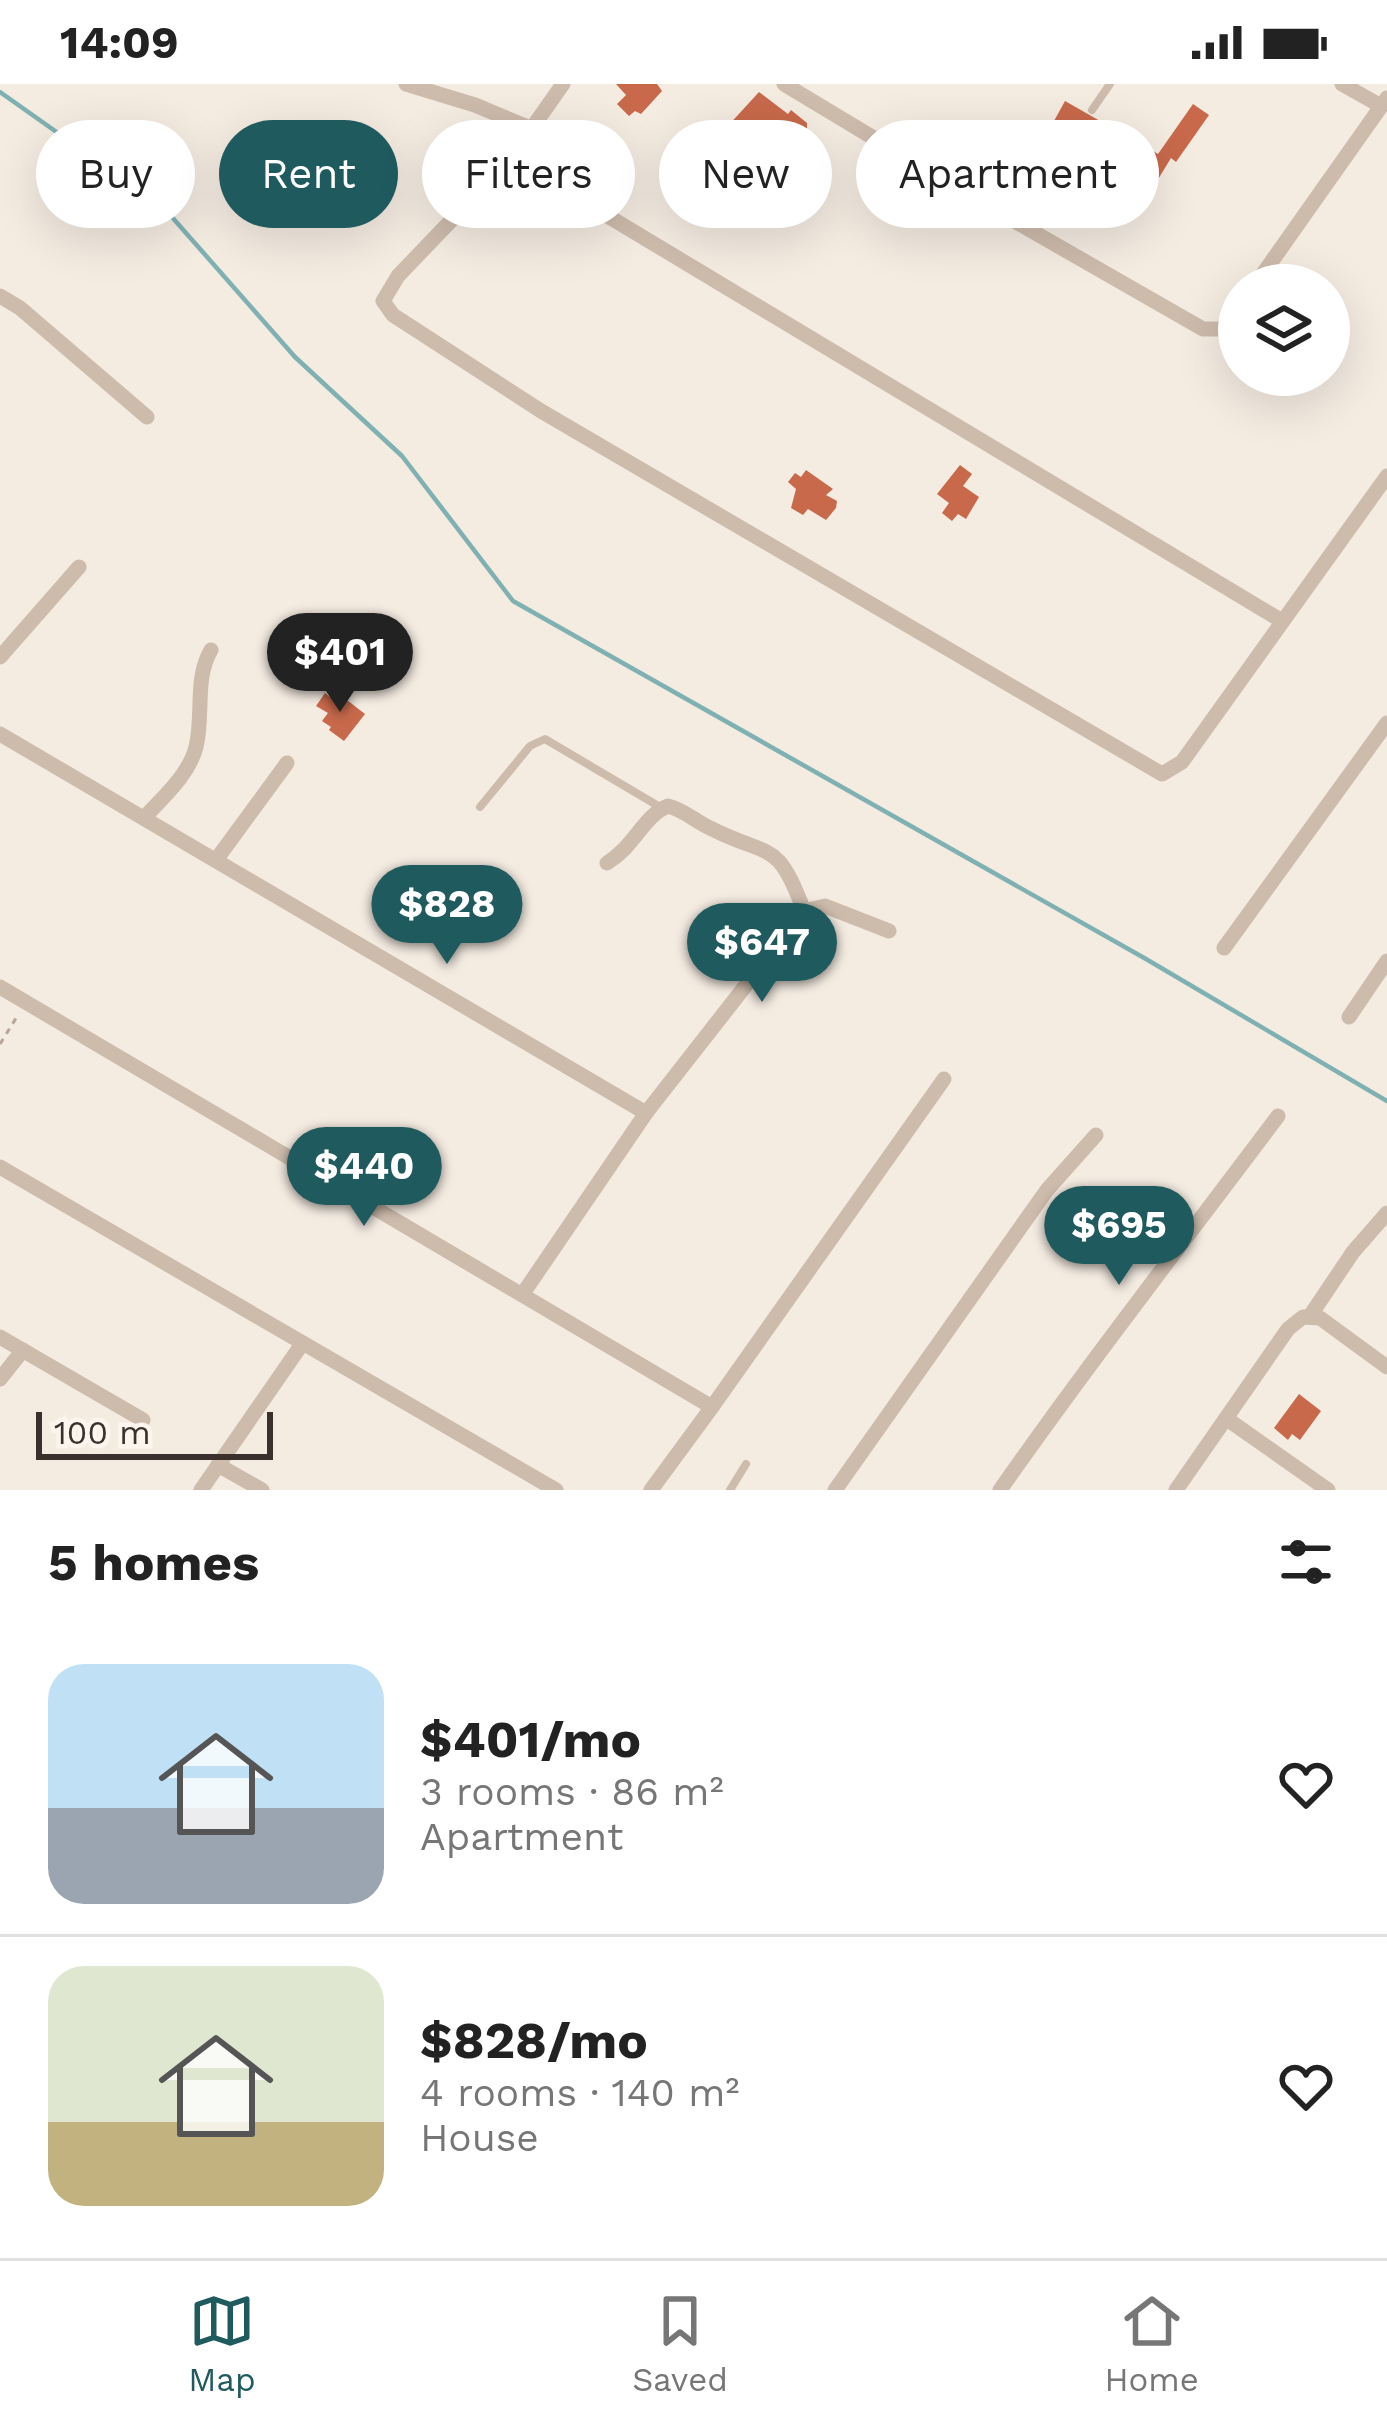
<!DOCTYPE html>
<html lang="en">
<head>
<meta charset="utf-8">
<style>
	body { margin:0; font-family:"Work Sans",sans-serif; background:#f2f2f2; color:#222; height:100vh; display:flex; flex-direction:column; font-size:45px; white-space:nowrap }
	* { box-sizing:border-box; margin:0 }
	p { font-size:39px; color:#767676 }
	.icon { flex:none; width:66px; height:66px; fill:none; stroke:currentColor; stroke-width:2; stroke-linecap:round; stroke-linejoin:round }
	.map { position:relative; height:1406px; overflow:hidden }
	.sheet { display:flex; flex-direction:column; background:#fff; flex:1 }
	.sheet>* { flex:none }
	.hud { position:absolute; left:36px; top:36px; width:1317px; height:108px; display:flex; gap:24px }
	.buttons { position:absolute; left:1218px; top:180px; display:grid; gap:24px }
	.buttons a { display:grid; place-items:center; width:132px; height:132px; border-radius:50%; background:#fff; box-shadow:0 12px 48px #0002; font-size:60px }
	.scale { position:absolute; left:36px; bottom:30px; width:237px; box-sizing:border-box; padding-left:12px; border:6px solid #3b302b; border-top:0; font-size:33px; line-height:42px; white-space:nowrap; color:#3b302b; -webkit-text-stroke:9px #fbf5ee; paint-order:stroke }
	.price { position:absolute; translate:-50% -102px; padding:0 27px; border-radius:42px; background:#1f5a5e; color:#fff; font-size:39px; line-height:78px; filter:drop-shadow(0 3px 6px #0008) }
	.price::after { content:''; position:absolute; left:50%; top:72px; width:36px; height:27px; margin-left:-18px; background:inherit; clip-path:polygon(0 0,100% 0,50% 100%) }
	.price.current { background:#222; color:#fff }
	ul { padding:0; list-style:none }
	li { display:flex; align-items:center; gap:36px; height:300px; padding:0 48px }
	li+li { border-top:3px solid #e0e0e0 }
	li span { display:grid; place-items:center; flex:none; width:336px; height:240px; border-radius:36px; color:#555 }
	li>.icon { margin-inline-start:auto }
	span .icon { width:144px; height:144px; fill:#fffc; stroke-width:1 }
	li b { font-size:51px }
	h2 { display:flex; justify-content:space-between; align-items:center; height:144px; padding:0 48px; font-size:51px }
	.chip { padding:0 42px; border-radius:54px; background:#fff; box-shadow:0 12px 48px #0002; font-size:42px; line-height:108px }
	.chip.current { background:#1f5a5e; color:#fff }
	.status { display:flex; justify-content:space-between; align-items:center; height:84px; padding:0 60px; background:#fff; direction:ltr }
	.status svg { height:33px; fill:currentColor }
	.tab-bar { display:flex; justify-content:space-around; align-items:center; height:168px; border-top:3px solid #e0e0e0; background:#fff; font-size:33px; color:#767676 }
	.tab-bar a { display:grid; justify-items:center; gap:6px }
	.tab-bar .current { color:#1f5a5e }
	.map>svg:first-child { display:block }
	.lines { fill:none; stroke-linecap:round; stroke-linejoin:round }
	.stream { stroke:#7fb0b2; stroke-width:4.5 }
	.building { fill:#c8694b }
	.path { stroke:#b9a596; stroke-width:3; stroke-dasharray:6 6; stroke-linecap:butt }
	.lane { stroke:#cdbbac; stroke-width:8 }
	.street { stroke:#cdbbac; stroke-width:15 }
</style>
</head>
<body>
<div class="status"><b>14:09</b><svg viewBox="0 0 49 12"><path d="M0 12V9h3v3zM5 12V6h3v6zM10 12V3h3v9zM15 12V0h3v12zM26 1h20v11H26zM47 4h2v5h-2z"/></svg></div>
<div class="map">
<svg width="1387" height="1406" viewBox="0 0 1387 1406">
	<rect width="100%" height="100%" fill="#f4ebe1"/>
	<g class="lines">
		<path class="stream" d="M0 8 164 124 295 273 402 372 513 517 1146 875 1387 1017"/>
	</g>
	<g class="building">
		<path d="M616 0H657L662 7 641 30 635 27 629 32 617 20 626 11Z"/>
		<path d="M759 8 788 30 791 26 807 39V47L799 55 773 38 748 70 737 68 725 58 731 47 726 44Z"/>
		<path d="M1065 17 1158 70 1193 20 1209 31 1176 78 1171 74 1157 97 1054 37Z"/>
		<path d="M960 381 972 390 963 402 979 413 966 435 958 430 952 437 942 429 949 419 937 410Z"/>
		<path d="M806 386 833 405 826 411 837 417 836 424 826 436 808 425 803 431 791 424 796 405 788 398 795 389 801 393Z"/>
		<path d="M334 606 365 630 344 657 329 646 331 643 322 637 328 629 316 622 325 609 330 613Z"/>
		<path d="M1299 1310 1321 1327 1300 1356 1292 1350 1288 1356 1274 1344Z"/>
	</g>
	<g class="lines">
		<path class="path" d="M0 960 18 931"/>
		<g class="lane">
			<path d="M1092 26 1110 0"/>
			<path d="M480 723 530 662 545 655 660 723"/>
			<path d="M730 1406 746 1380"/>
		</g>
		<g class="street">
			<path d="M406 0 475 21 530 44"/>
			<path d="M563 0 511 74 1282 537"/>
			<path d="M784 0 955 103 1203 245H1222L1239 224"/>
			<path d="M1342 0 1381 22"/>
			<path d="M511 74 398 192 383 217 393 231 541 327 1162 690 1182 678 1387 392"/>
			<path d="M1255 201 1387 14"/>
			<path d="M0 212 20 224 147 333"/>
			<path d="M0 573 79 483"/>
			<path d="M0 650 646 1029 524 1208"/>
			<path d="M144 734C163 713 189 691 196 663 204 631 194 595 211 566"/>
			<path d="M216 776 287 679"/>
			<path d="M607 779C636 761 643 732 668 722 684 726 695 737 710 744 771 775 777 754 804 827"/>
			<path d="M1224 864 1387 639"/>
			<path d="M0 903 712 1323 651 1406"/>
			<path d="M1349 933 1387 877"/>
			<path d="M646 1029 804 827 825 822 889 847"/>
			<path d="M0 1083 556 1406"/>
			<path d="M1310 1232 1353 1168 1387 1129"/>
			<path d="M0 1253 143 1336"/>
			<path d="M0 1295 23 1266"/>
			<path d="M712 1323 944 995"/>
			<path d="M1227 1335 1328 1406"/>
			<path d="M218 1381 262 1406"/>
			<path d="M201 1406 302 1260"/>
			<path d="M835 1406 1047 1106 1096 1051"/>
			<path d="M1000 1406C1089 1279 1185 1156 1278 1032"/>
			<path d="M1176 1406 1288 1245 1303 1233 1320 1234 1387 1283"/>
		</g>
	</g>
</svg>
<div class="buttons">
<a><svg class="icon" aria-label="layers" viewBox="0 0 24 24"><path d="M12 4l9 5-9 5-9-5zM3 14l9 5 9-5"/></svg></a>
</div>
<div class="scale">100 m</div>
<b class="price current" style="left:340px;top:631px">$401</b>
<b class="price" style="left:447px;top:883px">$828</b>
<b class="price" style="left:762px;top:921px">$647</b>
<b class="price" style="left:364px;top:1145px">$440</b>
<b class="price" style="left:1119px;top:1204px">$695</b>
<div class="hud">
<a class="chip">Buy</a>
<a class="chip current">Rent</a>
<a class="chip">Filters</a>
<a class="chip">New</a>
<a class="chip">Apartment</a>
</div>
</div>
<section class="sheet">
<h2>5 homes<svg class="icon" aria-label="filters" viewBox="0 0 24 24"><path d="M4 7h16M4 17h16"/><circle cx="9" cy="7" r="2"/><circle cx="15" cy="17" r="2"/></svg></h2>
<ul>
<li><span style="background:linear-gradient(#bfe0f5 60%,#9aa5b1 0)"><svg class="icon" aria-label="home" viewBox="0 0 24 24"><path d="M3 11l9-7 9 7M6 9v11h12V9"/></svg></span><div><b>$401/mo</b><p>3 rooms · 86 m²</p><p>Apartment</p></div><svg class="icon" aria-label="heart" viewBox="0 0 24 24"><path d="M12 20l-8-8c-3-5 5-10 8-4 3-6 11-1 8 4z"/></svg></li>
<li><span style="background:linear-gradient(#dfe7d0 65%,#c2b280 0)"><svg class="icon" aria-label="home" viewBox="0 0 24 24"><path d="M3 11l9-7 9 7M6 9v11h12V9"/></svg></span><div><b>$828/mo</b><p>4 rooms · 140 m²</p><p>House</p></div><svg class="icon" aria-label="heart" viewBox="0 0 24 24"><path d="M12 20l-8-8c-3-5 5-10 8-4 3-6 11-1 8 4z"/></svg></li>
</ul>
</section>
<nav class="tab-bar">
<a class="current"><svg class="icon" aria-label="map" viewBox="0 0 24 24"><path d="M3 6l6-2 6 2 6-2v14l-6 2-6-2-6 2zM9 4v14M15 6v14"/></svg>Map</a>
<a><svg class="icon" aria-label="saved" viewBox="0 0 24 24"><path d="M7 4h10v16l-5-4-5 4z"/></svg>Saved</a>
<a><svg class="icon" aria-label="home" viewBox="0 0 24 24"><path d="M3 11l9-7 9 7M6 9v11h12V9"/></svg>Home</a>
</nav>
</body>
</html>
